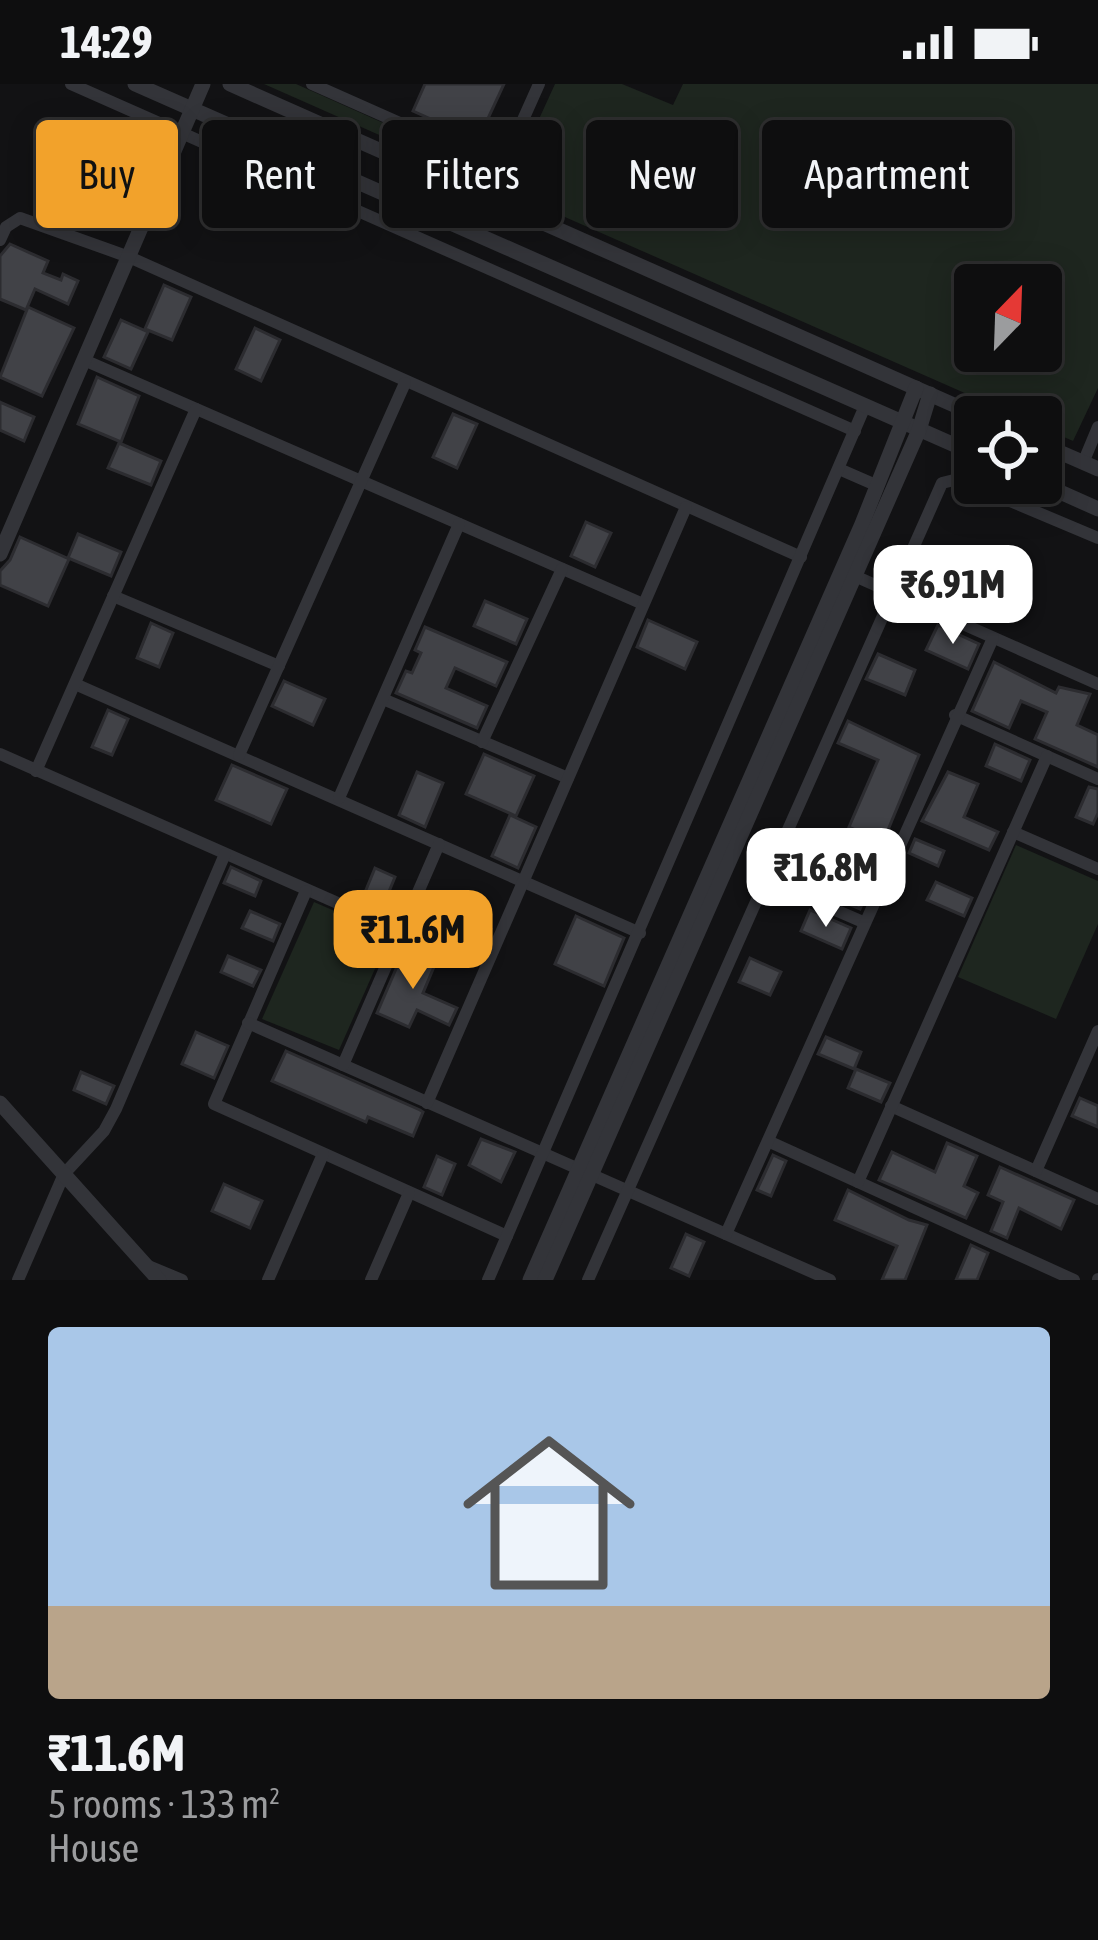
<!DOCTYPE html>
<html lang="en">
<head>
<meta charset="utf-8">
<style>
	body { margin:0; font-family:"Asap Condensed",sans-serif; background:#171718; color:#f1f3f6; height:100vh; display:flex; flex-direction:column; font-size:45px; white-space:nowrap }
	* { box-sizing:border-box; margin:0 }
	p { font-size:39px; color:#9b9c9e }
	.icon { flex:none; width:66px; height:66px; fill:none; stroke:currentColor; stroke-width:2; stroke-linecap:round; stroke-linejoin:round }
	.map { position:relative; height:1196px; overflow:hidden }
	.panel { display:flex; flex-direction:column; background:#0e0e0f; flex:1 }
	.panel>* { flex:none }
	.banner { position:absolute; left:36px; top:36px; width:1026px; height:108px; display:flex; gap:24px }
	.needle { width:78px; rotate:23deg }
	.buttons { position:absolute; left:954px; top:180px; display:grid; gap:24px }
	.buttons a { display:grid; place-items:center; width:108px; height:108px; border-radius:12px; background:#0e0e0f; box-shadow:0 6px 30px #0003,0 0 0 3px #2e2e2f; font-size:60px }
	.price { position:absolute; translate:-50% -102px; padding:0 27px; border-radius:24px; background:#fff; color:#222; font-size:39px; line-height:78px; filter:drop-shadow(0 3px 6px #0008) }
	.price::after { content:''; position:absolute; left:50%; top:72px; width:36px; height:27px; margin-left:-18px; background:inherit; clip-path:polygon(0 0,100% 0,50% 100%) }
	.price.current { background:#f2a22b; color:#111 }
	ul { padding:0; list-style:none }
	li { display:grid; align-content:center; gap:24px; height:636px; padding:0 48px }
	li span { display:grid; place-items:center; height:372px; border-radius:12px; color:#555 }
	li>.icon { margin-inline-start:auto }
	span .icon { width:216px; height:216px; fill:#fffc; stroke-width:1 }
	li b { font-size:51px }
	.tag { padding:0 42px; border-radius:12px; background:#0e0e0f; box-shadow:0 6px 30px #0003,0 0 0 3px #2e2e2f; font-size:42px; line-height:108px }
	.tag.current { background:#f2a22b; color:#111 }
	.status { display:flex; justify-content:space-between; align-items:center; height:84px; padding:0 60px; background:#0e0e0f; direction:ltr }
	.status svg { height:33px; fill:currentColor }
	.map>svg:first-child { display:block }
	.green { fill:#1e261f; fill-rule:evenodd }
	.building { fill:#414247; stroke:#2c2c30; stroke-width:3 }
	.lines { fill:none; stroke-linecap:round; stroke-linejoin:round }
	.minor { stroke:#333439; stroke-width:12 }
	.tertiary { stroke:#333439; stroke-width:15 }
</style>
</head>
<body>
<div class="status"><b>14:29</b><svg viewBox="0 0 49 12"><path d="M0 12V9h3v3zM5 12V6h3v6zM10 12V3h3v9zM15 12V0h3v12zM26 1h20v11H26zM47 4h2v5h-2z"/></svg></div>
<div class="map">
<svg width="1098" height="1196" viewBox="0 0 1098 1196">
	<rect width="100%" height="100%" fill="#121214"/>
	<g class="green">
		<path d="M264 0H296L491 87 481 96Z"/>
		<path d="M555 0H622L673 21 683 0H1098V304L1073 357 1041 343V333H1019L506 107ZM1041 201V267H975V201Z"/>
		<path d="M1016 761 1098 797V840L1056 935 958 893Z"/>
		<path d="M314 818 390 851 339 966 262 935Z"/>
	</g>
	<g class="building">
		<path d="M425 0H504L478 56 413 27Z"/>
		<path d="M10 160 48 177 43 189 61 196 63 190 78 197 68 220 35 205 26 226 0 215V172Z"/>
		<path d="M164 201 191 213 172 256 145 245Z"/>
		<path d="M28 223 74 244 42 312 0 293Z"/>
		<path d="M121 236 148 248 131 285 104 273Z"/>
		<path d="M255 244 280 256 261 297 236 285Z"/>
		<path d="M97 293 139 312 121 358 78 340Z"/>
		<path d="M0 318 34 333 24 357 0 346Z"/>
		<path d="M453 330 477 340 457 384 433 373Z"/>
		<path d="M119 359 161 377 151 401 108 384Z"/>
		<path d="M586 438 611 449 595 483 571 472Z"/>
		<path d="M78 450 121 468 111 492 68 474Z"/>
		<path d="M20 453 69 475 48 522 0 501V487L10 476Z"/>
		<path d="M485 517 527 535 516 560 474 542Z"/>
		<path d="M648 536 697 558 685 585 637 563Z"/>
		<path d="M151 539 173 549 159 583 137 574Z"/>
		<path d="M938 541 979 560 968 585 926 566Z"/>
		<path d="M425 543 507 578 496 602 455 584 446 604 487 622 477 644 396 609 406 587 412 589 421 569 415 566Z"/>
		<path d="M878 570 915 586 905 611 866 595Z"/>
		<path d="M994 578 1056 609 1059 603 1090 610 1077 641 1098 651V683L1035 655 1047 628 1021 617 1009 644 972 627Z"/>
		<path d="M284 597 325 615 313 641 272 622Z"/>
		<path d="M108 626 128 635 112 671 92 663Z"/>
		<path d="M848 637 919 671 883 758 849 743 878 676 838 659Z"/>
		<path d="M995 660 1030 676 1021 697 986 682Z"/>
		<path d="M484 670 534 692 516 732 466 710Z"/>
		<path d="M232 681 287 705 271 740 216 716Z"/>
		<path d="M417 688 443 699 425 743 399 731Z"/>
		<path d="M948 688 978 700 964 733 998 748 989 766 922 737Z"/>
		<path d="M1089 703 1098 705V729L1093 740 1076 733Z"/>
		<path d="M510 731 536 743 518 784 492 772Z"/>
		<path d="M915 755 944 767 938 782 909 769Z"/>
		<path d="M789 769 869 804 860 825 780 790Z"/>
		<path d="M231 783 261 797 255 812 224 799Z"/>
		<path d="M375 784 395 793 381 827 361 818Z"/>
		<path d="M936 798 972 814 964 832 927 816Z"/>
		<path d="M810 826 851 844 842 865 801 847Z"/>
		<path d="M250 827 280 840 273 857 242 844Z"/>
		<path d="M459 831 491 845 484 862 451 848Z"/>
		<path d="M576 832 624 854 604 902 555 880Z"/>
		<path d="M405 864 436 878 423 909 457 924 449 941 417 926 409 943 377 929Z"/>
		<path d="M228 872 261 886 253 902 221 888Z"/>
		<path d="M750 874 781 888 770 911 739 898Z"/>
		<path d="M196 948 228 962 214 994 182 980Z"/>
		<path d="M826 953 861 968 854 985 818 970Z"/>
		<path d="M286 967 420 1026 423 1028 413 1052 368 1033 366 1038 272 997Z"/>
		<path d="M856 985 890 999 881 1018 848 1004Z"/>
		<path d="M81 988 114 1002 106 1020 74 1006Z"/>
		<path d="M1080 1014 1098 1022V1043L1072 1032Z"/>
		<path d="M481 1055 515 1068 501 1098 469 1081Z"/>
		<path d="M947 1059 977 1072 964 1102 978 1109 966 1134 879 1096 892 1068 935 1088Z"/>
		<path d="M773 1071 786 1077 771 1112 757 1106Z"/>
		<path d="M437 1072 455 1080 442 1111 424 1103Z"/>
		<path d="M1000 1083 1074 1116 1061 1145 1019 1124 1007 1154 991 1147 1003 1118 988 1111Z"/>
		<path d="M224 1100 262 1117 250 1144 212 1127Z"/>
		<path d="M848 1106 909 1136 927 1141 905 1196H882L897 1162 835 1136Z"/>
		<path d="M686 1150 704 1158 689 1192 671 1184Z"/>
		<path d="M971 1161 988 1169 977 1196H956Z"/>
	</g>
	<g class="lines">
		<g class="minor">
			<path d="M71 0 855 347"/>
			<path d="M312 0 501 84"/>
			<path d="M488 114 539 0"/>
			<path d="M0 156 6 143 20 134 129 173 801 473"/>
			<path d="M84 276 643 520"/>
			<path d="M1083 379 1098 343"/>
			<path d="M839 385 878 402"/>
			<path d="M848 489 1098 600"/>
			<path d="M113 512 279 582"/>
			<path d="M75 600 640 849"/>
			<path d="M383 615 568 694"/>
			<path d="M955 631 1098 695"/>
			<path d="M482 658 562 485"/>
			<path d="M0 670 401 847"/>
			<path d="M239 671 405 299"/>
			<path d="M36 687 196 325"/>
			<path d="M339 714 459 440"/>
			<path d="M1013 748 1098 785"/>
			<path d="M764 795 863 838"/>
			<path d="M306 807 214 1020 507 1152"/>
			<path d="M248 939 830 1196"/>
			<path d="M343 981 439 760"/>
			<path d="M427 1019 686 423"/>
			<path d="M891 1022 1098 1115"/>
			<path d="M770 1058 1074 1196"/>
			<path d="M1036 1087 1098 947"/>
			<path d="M858 1098 1047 672"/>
			<path d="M726 1150 993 554"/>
			<path d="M146 1181 182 1196"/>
			<path d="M18 1196 64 1090 104 1047 116 1025 225 770"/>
			<path d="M268 1196 323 1070"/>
			<path d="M371 1196 409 1109"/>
			<path d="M488 1196 865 322"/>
			<path d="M588 1196 942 399 958 395 1098 454"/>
			<path d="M1098 1196V1195"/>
		</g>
		<g class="tertiary">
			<path d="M135 0 975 370"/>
			<path d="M230 0 981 333"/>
			<path d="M1041 360 1098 385"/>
			<path d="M1040 399 1098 425"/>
			<path d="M0 470 203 0"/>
			<path d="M0 1019 159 1196"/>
			<path d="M530 1196 862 440 916 304"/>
			<path d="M545 1196 919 346 930 310"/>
		</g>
	</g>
</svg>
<div class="buttons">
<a><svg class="needle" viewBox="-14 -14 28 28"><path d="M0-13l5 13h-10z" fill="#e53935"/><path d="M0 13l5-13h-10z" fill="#9b9c9e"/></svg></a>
<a><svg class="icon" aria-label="locate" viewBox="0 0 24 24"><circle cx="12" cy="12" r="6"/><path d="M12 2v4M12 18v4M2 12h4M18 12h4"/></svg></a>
</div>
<b class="price" style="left:953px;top:563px">₹6.91M</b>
<b class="price" style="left:826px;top:846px">₹16.8M</b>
<b class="price current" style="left:413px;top:908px">₹11.6M</b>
<div class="banner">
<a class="tag current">Buy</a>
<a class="tag">Rent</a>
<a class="tag">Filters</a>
<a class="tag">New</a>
<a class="tag">Apartment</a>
</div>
</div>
<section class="panel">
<ul>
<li><span style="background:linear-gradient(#a9c7e8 75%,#b9a48a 0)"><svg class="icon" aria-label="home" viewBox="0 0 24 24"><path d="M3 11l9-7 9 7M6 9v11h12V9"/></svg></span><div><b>₹11.6M</b><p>5 rooms · 133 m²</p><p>House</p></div></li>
</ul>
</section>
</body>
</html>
